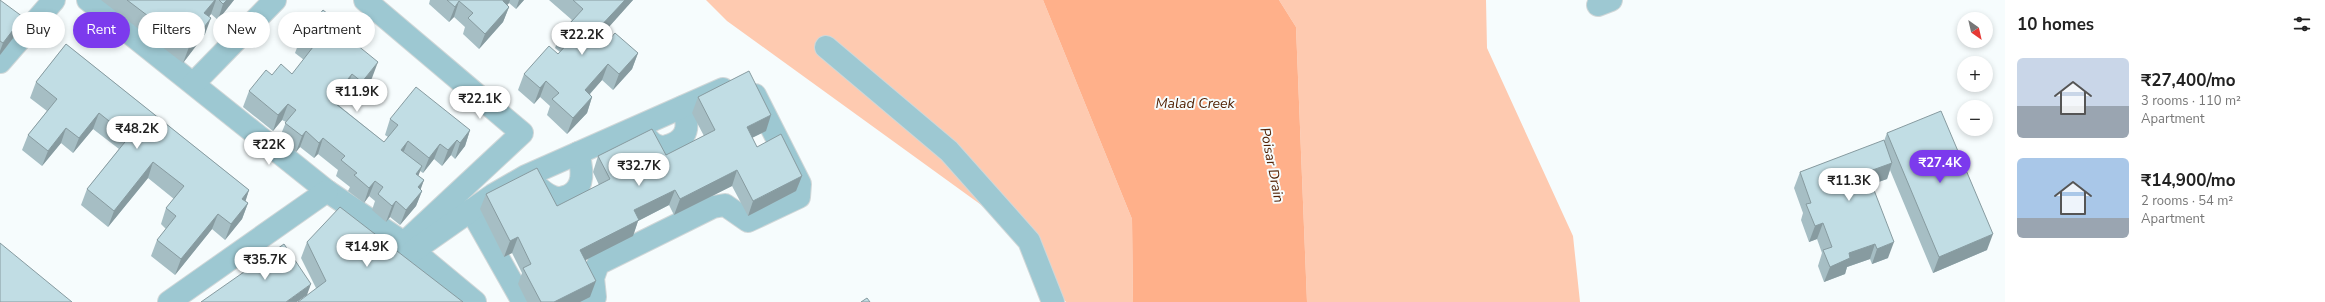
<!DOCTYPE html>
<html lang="en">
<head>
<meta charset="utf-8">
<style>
	body { margin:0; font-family:"Nunito Sans",sans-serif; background:#f2f2f2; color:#222; height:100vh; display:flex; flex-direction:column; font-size:15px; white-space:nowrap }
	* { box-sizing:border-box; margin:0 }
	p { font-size:13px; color:#767676 }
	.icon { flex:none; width:22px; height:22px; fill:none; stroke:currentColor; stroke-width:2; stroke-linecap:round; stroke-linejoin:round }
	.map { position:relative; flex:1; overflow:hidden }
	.drawer { display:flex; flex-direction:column; background:#fff; width:320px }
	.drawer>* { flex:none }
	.hud { position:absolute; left:12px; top:12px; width:380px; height:36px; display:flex; gap:8px }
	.needle { width:26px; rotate:146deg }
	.tools { position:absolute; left:1957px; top:12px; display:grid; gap:8px }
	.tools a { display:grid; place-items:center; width:36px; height:36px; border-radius:50%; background:#fff; box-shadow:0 2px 6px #0003; font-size:20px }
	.price { position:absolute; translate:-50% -34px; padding:0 9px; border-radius:14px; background:#fff; color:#222; font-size:13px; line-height:26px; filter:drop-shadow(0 1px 2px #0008) }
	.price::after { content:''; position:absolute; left:50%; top:24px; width:12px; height:9px; margin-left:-6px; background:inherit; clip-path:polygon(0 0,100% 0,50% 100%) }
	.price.active { background:#7c3aed; color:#fff }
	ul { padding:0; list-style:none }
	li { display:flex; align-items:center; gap:12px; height:100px; padding:0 12px }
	li span { display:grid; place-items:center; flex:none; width:112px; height:80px; border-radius:6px; color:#555 }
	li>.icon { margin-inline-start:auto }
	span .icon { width:48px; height:48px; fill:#fffc; stroke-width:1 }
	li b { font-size:17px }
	h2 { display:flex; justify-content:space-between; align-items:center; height:48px; padding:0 12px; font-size:17px }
	.chip { padding:0 14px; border-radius:18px; background:#fff; box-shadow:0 2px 6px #0003; font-size:14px; line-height:36px }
	.chip.active { background:#7c3aed; color:#fff }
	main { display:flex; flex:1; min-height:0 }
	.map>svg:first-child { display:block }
	.green { fill:#fecab0 }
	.water { fill:#ffb08a }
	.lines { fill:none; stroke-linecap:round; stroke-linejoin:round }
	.minor-casing { stroke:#d0d7d8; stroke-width:24 }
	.minor { stroke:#9dc8d2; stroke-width:22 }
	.wall { fill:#a6bec4 }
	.shaded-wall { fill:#879ba0 }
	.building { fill:#c1dde4; stroke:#879ba0 }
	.labels { text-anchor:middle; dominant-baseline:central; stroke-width:4; stroke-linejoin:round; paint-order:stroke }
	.water-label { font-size:14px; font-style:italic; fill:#522205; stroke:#f6fcfd }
</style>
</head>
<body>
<main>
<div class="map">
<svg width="2005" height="302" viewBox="0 0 2005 302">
	<rect width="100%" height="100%" fill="#f6fcfd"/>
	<g class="green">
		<path d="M706 0H1043L1132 219 1133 302H1066L1002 220 727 21Z"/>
		<path d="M1279 0H1486L1487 48 1573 236 1580 302H1307L1296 27Z"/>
	</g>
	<path class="water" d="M1043 0H1279L1296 27 1307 302H1133L1132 219Z"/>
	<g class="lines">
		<defs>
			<g id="minor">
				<path d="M88 0 327 191 404 243 475 302"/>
				<path d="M365 0 522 133 404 243"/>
				<path d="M1598 5 1611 0"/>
				<path d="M826 47 949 151 1029 241 1053 302"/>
				<path d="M0 62 54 0"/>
				<path d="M194 83 275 0"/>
				<path d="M641 129C645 135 650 144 658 146 663 148 668 146 673 144 690 136 688 122 683 107"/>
				<path d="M528 178C536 185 544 194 553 197 559 199 562 198 568 196 585 188 583 170 578 153"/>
				<path d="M471 210 523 302"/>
				<path d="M413 251 493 195 526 176 723 89"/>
				<path d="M169 302 327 191"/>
				<path d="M592 302 595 297 593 278 598 264 713 207 725 205 748 221 799 197 800 184 755 95"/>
			</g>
		</defs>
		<use href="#minor" class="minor-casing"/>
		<use href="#minor" class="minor"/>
	</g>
	<g class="wall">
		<path d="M0 0 17 33 0 55Z"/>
		<path d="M101 0H234L218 20 211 14 209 17 205 34 183 63Z"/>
		<path d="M430 0H524L516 9 509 3 507 5 509 7 503 22 479 49 463 34 465 27 454 17 449 22 429 4Z"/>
		<path d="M549 0H633L602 34 609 40 638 53 632 69 613 90 602 80 590 94 592 97 587 113 567 134 547 115 550 106 540 97 534 104 518 90 524 74 558 54 560 52 555 48 561 33 572 20Z"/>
		<path d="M344 27 342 33 372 78 356 98 346 90 336 103 384 142 388 137 385 135 390 119 470 130 465 146 455 159 451 155 442 166 434 159 423 173 420 171 418 176 424 180 420 189 422 191 416 206 400 225 390 217 386 222 372 210 375 201 369 196 364 203 348 191 350 187 336 176 338 170 318 154 314 158 300 147 296 152 279 139 286 122 282 120 273 131 243 107 249 91 272 75 292 74 304 60 295 53 301 37Z"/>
		<path d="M66 44 249 190 245 201 248 203 242 219 225 240 212 229 175 275 151 256 157 240 166 229 161 224 166 208 174 199 148 178 108 227 81 205 87 189 119 149 93 129 73 153 61 143 42 166 22 150 28 135 47 111 30 98 36 82Z"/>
		<path d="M698 97 766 131 752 138 757 147 802 176 796 191 748 216 732 186 674 215 669 205 638 221 633 236 585 260 590 297 580 302H527L518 284 522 273 512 253 504 257 480 209 486 194 557 206 599 185 593 172 598 156 666 155 704 136 692 113Z"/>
		<path d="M1887 133 1987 250 1933 273 1890 170 1887 179 1872 184 1888 258 1872 264 1870 259 1847 267 1845 274 1824 282 1818 266 1822 253 1817 239 1809 242 1801 220 1803 213 1794 188 1800 172 1884 141Z"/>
		<path d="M307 242 463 302 316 288 301 258Z"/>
	</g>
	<g class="shaded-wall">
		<path d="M215 0H216L211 14 199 28 204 13Z"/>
		<path d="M227 0H234L218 20 223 4Z"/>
		<path d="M503 0H510L509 3 497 16Z"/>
		<path d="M519 0H524L516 9Z"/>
		<path d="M625 0H633L592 46 597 30Z"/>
		<path d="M459 1 454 17 449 22 455 7Z"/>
		<path d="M509 7 503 22 479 49 485 34Z"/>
		<path d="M23 17 17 33 0 55V51L3 43Z"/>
		<path d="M211 18 205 34 183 63 189 47Z"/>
		<path d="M638 53 632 69 613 90 619 74Z"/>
		<path d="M378 62 372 78 356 98 362 82Z"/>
		<path d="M608 64 602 80 579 106 585 90Z"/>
		<path d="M352 74 346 90 326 115 331 100Z"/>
		<path d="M546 81 540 97 534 104 540 88Z"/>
		<path d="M592 97 587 113 567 134 573 118Z"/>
		<path d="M288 104 282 120 273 131 278 115Z"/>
		<path d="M99 113 93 129 73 153 79 138Z"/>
		<path d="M771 115 766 131 741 143 747 127Z"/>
		<path d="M66 128 61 143 42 166 48 151Z"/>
		<path d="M470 130 465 146 455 159 460 143Z"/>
		<path d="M306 131 300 147 296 152 302 136Z"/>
		<path d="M323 138 318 154 314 158 319 143Z"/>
		<path d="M457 140 451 155 442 166 448 150Z"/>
		<path d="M408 141 402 156 401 150Z"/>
		<path d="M440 144 434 159 423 173 429 158Z"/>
		<path d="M153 162 148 178 108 227 114 211Z"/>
		<path d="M1892 163 1887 179 1862 188 1867 172Z"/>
		<path d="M422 166 416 182V174Z"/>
		<path d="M737 170 732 186 674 215 680 199Z"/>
		<path d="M802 176 796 191 748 216 753 201Z"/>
		<path d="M424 180 419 194 422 191 416 206 400 225 406 210 418 187Z"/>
		<path d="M375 181 369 196 364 203 369 188Z"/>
		<path d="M249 190 244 206 242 199Z"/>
		<path d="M675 190 669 205 638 221 633 236 574 266 580 250 634 210Z"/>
		<path d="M396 201 390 217 386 222 392 206Z"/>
		<path d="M248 203 242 219 225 240 231 224Z"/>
		<path d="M218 214 212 229 175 275 181 259Z"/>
		<path d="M1823 223 1817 239 1809 242 1815 226Z"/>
		<path d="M1993 234 1987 250 1933 273 1939 257Z"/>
		<path d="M518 237 512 253 504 257 510 241Z"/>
		<path d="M1894 242 1888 258 1872 264 1877 249Z"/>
		<path d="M1875 244 1870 259 1847 267 1845 274 1824 282 1830 267 1849 253Z"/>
		<path d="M596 281 590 297 580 302H554Z"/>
		<path d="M311 284 307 295 297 302H286Z"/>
	</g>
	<g class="building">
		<path d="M0 0 23 17 3 43 0 41Z"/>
		<path d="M127 0H215L204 13 211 18 189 47Z"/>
		<path d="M219 0H227L223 4Z"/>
		<path d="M447 0H503V1L509 7 485 34 468 18 473 13 459 1 455 7Z"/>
		<path d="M573 0H625L597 30 609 40 615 33 638 53 619 74 608 64 585 90 592 97 573 118 552 99 559 93 546 81 540 88 524 74 549 46 558 54 570 41 561 33 583 9Z"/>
		<path d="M323 10 344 27 341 32 378 62 362 82 352 74 331 100 384 142 398 125 390 119 416 87 470 130 460 143 457 140 448 150 440 144 429 158 408 141 401 150 422 166 416 174 424 180 418 187 422 191 406 210 396 201 392 206 378 194 383 187 375 181 369 188 354 175 357 173 341 160 345 156 323 138 319 143 306 131 302 136 285 123 296 110 288 104 278 115 249 91 266 70 272 75 281 64 292 74 313 47 301 37Z"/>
		<path d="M66 44 249 190 242 199 248 203 231 224 218 214 181 259 157 240 176 216 166 208 184 186 153 162 114 211 87 189 129 137 99 113 79 138 66 128 48 151 28 135 57 99 36 82Z"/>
		<path d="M749 71 771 115 747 127 757 147 781 134 802 176 753 201 737 170 680 199 675 190 634 210 639 220 580 250 596 281 554 302H541L523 268 531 264 518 237 510 241 486 194 537 168 557 206 610 179 598 156 652 129 666 155 715 130 698 97Z"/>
		<path d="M1941 111 1993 234 1939 257 1887 133Z"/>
		<path d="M1884 140 1892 163 1867 172 1894 242 1877 249 1875 244 1849 253 1850 258 1830 267 1823 250 1832 247 1823 223 1815 226 1806 204 1811 203 1800 172Z"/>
		<path d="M340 207 463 302H298L326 281 307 242Z"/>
		<path d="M0 243 72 302H0Z"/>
		<path d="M284 244 311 284 286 302H201Z"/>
		<path d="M867 298 870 302H861Z"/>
	</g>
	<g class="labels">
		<g class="water-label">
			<text x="1195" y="103">Malad Creek</text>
			<text transform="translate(1272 165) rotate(79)">Poisar Drain</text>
		</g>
	</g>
</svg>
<div class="tools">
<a><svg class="needle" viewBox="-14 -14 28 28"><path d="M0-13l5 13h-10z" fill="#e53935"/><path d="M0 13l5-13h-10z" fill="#767676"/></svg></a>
<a>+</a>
<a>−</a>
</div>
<b class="price" style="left:582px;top:56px">₹22.2K</b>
<b class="price" style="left:357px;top:113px">₹11.9K</b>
<b class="price" style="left:480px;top:120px">₹22.1K</b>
<b class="price" style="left:137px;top:150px">₹48.2K</b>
<b class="price" style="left:269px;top:166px">₹22K</b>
<b class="price active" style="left:1940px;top:184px">₹27.4K</b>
<b class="price" style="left:639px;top:187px">₹32.7K</b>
<b class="price" style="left:1849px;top:202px">₹11.3K</b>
<b class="price" style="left:367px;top:268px">₹14.9K</b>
<b class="price" style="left:265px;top:281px">₹35.7K</b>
<div class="hud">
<a class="chip">Buy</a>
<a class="chip active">Rent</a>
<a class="chip">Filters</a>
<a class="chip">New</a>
<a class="chip">Apartment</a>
</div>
</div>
<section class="drawer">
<h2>10 homes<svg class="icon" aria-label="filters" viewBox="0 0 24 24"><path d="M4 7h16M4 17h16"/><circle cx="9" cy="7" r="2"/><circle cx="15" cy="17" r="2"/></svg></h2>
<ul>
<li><span style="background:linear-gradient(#c9d6e8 60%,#9aa5b1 0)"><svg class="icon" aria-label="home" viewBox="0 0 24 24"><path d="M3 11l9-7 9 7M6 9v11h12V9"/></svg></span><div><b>₹27,400/mo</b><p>3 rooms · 110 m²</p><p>Apartment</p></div></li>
<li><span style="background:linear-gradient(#a9c7e8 75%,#9aa5b1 0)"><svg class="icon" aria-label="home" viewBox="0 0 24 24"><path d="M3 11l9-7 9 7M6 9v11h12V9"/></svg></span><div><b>₹14,900/mo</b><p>2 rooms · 54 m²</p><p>Apartment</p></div></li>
</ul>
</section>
</main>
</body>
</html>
